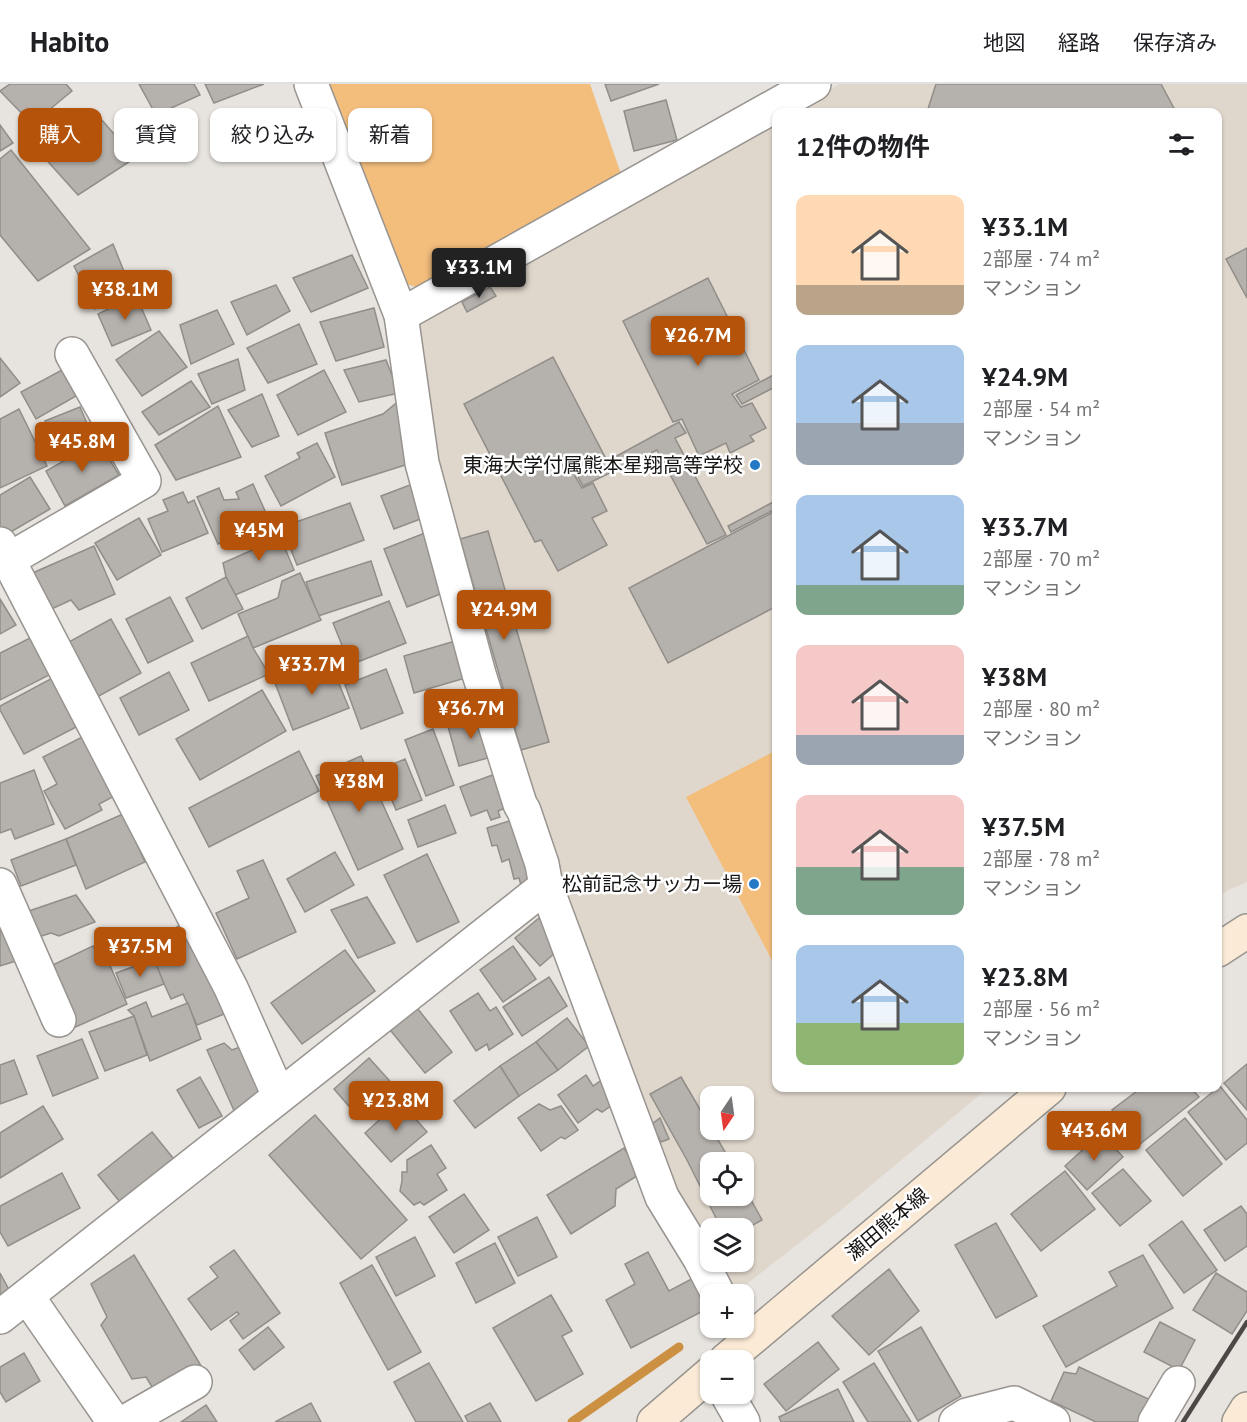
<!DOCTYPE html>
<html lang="ja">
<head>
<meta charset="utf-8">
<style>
	body { margin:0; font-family:"PT Sans","Noto Sans JP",sans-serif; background:#f2f2f2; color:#202124; height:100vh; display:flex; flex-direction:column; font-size:22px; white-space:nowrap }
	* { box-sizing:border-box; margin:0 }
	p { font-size:20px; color:#757577 }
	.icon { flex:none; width:33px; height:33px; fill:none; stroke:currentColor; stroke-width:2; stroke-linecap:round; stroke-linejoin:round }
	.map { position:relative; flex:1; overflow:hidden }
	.panel { position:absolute; left:772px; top:24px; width:450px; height:984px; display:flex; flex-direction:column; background:#fff; border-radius:12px; box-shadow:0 2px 4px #0004 }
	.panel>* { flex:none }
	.hud { position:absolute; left:18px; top:24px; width:570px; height:54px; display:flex; gap:12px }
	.needle { width:39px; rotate:193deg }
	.controls { position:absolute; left:700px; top:1002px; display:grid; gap:12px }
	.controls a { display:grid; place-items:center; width:54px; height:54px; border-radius:12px; background:#fff; box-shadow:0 2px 4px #0004; font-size:30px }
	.price { position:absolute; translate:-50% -51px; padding:0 14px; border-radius:6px; background:#b45309; color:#fff; font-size:20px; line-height:39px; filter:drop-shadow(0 2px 3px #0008) }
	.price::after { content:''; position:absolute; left:50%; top:36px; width:18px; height:14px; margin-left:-9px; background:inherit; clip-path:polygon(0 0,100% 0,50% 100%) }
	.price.current { background:#222; color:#fff }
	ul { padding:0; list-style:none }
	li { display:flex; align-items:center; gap:18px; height:150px; padding:0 24px }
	li span { display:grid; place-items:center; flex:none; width:168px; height:120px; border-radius:12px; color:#555 }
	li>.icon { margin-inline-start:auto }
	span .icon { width:72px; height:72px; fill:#fffc; stroke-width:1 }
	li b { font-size:26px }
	h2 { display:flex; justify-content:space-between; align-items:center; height:72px; padding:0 24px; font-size:26px }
	.tag { padding:0 21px; border-radius:12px; background:#fff; box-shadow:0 2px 4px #0004; font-size:21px; line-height:54px }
	.tag.current { background:#b45309; color:#fff }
	header { display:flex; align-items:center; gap:36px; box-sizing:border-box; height:84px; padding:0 30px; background:#fff; border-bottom:2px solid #e0e0e0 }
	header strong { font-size:28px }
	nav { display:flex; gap:33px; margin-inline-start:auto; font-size:21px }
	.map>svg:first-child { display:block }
	.built { fill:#e0d7cc; fill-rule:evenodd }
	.green { fill:#f3bd7c }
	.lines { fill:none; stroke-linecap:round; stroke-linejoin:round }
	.stream { stroke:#cb9042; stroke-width:9 }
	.building { fill:#b5b1ad; stroke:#918d89; stroke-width:1.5 }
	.street-casing { stroke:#989490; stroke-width:36 }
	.secondary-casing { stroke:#989490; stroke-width:36 }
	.street { stroke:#fff; stroke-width:33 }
	.secondary { stroke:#faead6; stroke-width:33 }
	.rail { stroke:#4b4846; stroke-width:4.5 }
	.poi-dot { fill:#2479c7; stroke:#fff; stroke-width:2 }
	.labels { text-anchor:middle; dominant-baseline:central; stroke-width:5; stroke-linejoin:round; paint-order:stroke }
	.poi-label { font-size:20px; fill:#171514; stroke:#fff; text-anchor:end }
	.street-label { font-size:20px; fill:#171514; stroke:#fff }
</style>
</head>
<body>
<header>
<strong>Habito</strong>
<nav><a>地図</a><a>経路</a><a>保存済み</a></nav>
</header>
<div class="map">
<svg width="1247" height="1338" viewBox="0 0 1247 1338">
	<rect width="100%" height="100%" fill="#e7e3de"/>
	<g class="built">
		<path d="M840 0H1247V798L1228 806 1218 813V28H787Z"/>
		<path d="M777 34V1004H988L835 1131 734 1210 717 1178H744V1144H711V1167L653 1058 590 906 429 374 411 247 420 225ZM711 1012H744V1046H711ZM711 1078H744V1112H711Z"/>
	</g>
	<g class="green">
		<path d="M319 0H590L621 90 420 204 399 198Z"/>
		<path d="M777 666V886L686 713Z"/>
	</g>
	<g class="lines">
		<path class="stream" d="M572 1338 679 1263"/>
	</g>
	<g class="building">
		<path d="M10 0H66L72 7 32 40 0 7Z"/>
		<path d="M139 0H194L200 11 156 31Z"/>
		<path d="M205 0H264L214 19Z"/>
		<path d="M605 0H659L611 17Z"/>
		<path d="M936 0H1161L1176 28H927Z"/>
		<path d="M666 16 677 56 634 67 624 27Z"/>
		<path d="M94 27 135 74 78 111 33 61 66 32 78 43Z"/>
		<path d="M0 41 13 59 0 67Z"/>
		<path d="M11 66 90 165 38 197 0 151V75Z"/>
		<path d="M113 160 131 205 95 225 74 182Z"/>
		<path d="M1247 164V214L1226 175Z"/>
		<path d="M352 171 368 204 311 228 293 194Z"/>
		<path d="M708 194 759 296 732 310 741 323 752 319 766 344 750 352 754 357 730 369 726 359 699 372 682 335 673 338 623 237Z"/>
		<path d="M276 201 290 227 247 251 231 218Z"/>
		<path d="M490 203 496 212 467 228 462 218Z"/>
		<path d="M136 211 151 246 112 262 98 230Z"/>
		<path d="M374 224 384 263 336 277 320 238Z"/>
		<path d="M217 226 234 260 191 280 180 241Z"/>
		<path d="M299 240 317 280 268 299 247 264Z"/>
		<path d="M159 247 187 283 142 312 116 276Z"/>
		<path d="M553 273 606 375 575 392 582 404 593 399 607 427 592 434 607 461 558 487 541 456 535 458 464 320Z"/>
		<path d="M0 274 20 299 0 313Z"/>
		<path d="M238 275 245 306 212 320 198 290Z"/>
		<path d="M386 276 399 309 359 318 344 286Z"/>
		<path d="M62 286 76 312 36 335 21 308Z"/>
		<path d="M324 286 346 328 298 351 277 311Z"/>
		<path d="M777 289V302L742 320 736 311Z"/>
		<path d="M191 297 210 323 159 351 142 328Z"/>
		<path d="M262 310 279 352 252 363 228 326Z"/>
		<path d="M401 315 421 376 342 401 325 349 383 330Z"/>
		<path d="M218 322 241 373 176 396 155 361Z"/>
		<path d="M80 323 94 356 59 370 45 337Z"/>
		<path d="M19 325 47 382 0 404V335Z"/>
		<path d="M679 338 686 349 675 354 726 451 707 460 657 366 583 402 578 393Z"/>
		<path d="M98 357 119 391 65 422 46 387Z"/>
		<path d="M317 359 335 393 281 422 265 392 300 374 297 369Z"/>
		<path d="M30 393 50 425 4 452 0 445V411Z"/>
		<path d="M426 395 439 428 394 445 381 412Z"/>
		<path d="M253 400 270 438 218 460 197 413 219 404 224 416 239 415 236 408Z"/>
		<path d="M183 408 188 419 194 416 208 449 162 468 148 435 168 427 163 416Z"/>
		<path d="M777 416V424L731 448 728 442Z"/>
		<path d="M350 419 364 456 297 481 282 443Z"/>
		<path d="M777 426V522L668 579 629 504Z"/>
		<path d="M139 434 161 471 117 496 95 459Z"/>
		<path d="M275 440 294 486 235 511 226 493 223 479 257 464 251 450Z"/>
		<path d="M488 447 549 658 521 666 460 455Z"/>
		<path d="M425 449 448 507 407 523 384 465Z"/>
		<path d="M94 462 115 510 79 526 71 516 45 528 28 491Z"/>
		<path d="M371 477 382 511 318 532 306 498Z"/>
		<path d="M300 489 321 536 253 564 238 530 278 514 282 497Z"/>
		<path d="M226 493 243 525 202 545 186 514Z"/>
		<path d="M170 513 193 557 148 579 126 535Z"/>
		<path d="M0 515 16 541 0 550Z"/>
		<path d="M389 517 406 559 350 581 333 539Z"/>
		<path d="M111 535 141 589 97 613 67 559Z"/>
		<path d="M38 550 57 587 0 616V569Z"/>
		<path d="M248 552 253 564 269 590 209 617 191 579Z"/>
		<path d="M469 553 479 590 414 609 404 572Z"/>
		<path d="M330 578 349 624 293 646 275 599Z"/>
		<path d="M386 585 403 629 361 645 345 601Z"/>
		<path d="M169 588 189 626 139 651 120 614Z"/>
		<path d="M60 590 86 638 24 670 0 626V622Z"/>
		<path d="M262 606 286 647 200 696 176 655Z"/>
		<path d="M483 629 495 672 459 682 447 639Z"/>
		<path d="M433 645 454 701 426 712 405 656Z"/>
		<path d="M92 648 124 707 99 720 102 726 65 745 44 707 57 700 43 673Z"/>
		<path d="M299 667 319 707 209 763 189 724Z"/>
		<path d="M361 672 403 765 358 786 316 692Z"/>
		<path d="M405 675 422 716 396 726 379 686Z"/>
		<path d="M34 686 54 740 15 755 11 745 0 749V699Z"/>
		<path d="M506 686 518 719 498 727 500 733 491 736 487 726 471 732 460 703Z"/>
		<path d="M445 721 456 749 418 763 408 736Z"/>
		<path d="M123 730 145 778 86 805 66 755Z"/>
		<path d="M522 733 541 795 521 801 519 794 514 795 509 775 502 778 497 761 492 762 487 744Z"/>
		<path d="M66 755 76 781 21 802 11 776Z"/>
		<path d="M335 768 354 801 305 828 287 795Z"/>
		<path d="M427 770 459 838 417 858 384 791Z"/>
		<path d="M263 776 296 848 237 875 216 829 249 814 237 787Z"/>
		<path d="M76 811 95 838 59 852 51 849 32 855 23 829Z"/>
		<path d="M367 813 395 859 358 874 331 826Z"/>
		<path d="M539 834 563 862 540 882 515 854Z"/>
		<path d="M0 836 22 875 0 882Z"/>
		<path d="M181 840 234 926 197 941 183 910 171 915 148 864Z"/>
		<path d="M93 862 100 878 107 875 127 920 71 945 44 885Z"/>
		<path d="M513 862 536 895 503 918 480 886Z"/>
		<path d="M345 866 375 907 302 960 271 919Z"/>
		<path d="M154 875 164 900 126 914 116 889Z"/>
		<path d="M549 893 567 922 522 952 503 923Z"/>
		<path d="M478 909 490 927 496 923 513 950 489 966 487 960 476 967 450 927Z"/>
		<path d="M146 918 152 933 188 919 201 955 150 977 134 932 128 926Z"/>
		<path d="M414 920 452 968 425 989 387 942Z"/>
		<path d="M134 932 147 971 105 987 89 948Z"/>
		<path d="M567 934 589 962 558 986 536 958Z"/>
		<path d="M82 955 98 994 53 1012 37 972Z"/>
		<path d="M536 958 558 986 519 1012 500 982Z"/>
		<path d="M224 959 232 966 243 962 279 1012 236 1031 207 966Z"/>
		<path d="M369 974 396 1004 360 1035 334 1005Z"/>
		<path d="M14 976 27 1010 0 1020V981Z"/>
		<path d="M1247 980V1026L1224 999Z"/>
		<path d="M500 982 519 1012 475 1044 454 1017Z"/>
		<path d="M586 991 593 1002 603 995 618 1017 602 1028 597 1025 578 1039 558 1011Z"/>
		<path d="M200 993 222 1032 199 1044 177 1006Z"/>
		<path d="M681 993 731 1078H711V1112H744V1103L762 1136 744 1146V1144H721L687 1076 650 1010Z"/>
		<path d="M1220 1002 1247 1036V1059L1226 1076 1188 1028Z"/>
		<path d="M1141 1004H1191L1199 1013 1140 1060 1112 1026Z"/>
		<path d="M400 1017 427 1048 391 1078 365 1049Z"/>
		<path d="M539 1020 550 1026 561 1022 578 1046 565 1055 561 1053 541 1067 518 1034Z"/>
		<path d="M43 1022 63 1055 0 1094V1049Z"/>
		<path d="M315 1031 407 1136 361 1175 269 1071Z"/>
		<path d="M660 1034 669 1055 661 1058 652 1040Z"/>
		<path d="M1185 1034 1222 1080 1183 1112 1146 1066Z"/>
		<path d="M152 1048 177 1079 124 1123 98 1091Z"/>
		<path d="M1101 1049 1123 1073 1087 1106 1065 1082Z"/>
		<path d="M431 1061 446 1084 437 1090 447 1106 424 1121 420 1118 414 1121 400 1107 402 1097V1088H407V1076Z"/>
		<path d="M624 1064 640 1090 616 1105 615 1122 571 1150 547 1111Z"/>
		<path d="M1123 1085 1151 1117 1120 1142 1092 1109Z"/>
		<path d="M1065 1087 1095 1125 1041 1167 1011 1130Z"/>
		<path d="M62 1089 80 1124 8 1162 0 1148V1122Z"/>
		<path d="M464 1110 489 1146 454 1169 429 1133Z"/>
		<path d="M1241 1122 1247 1130V1162L1225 1177 1204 1146Z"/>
		<path d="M537 1133 557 1173 518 1192 498 1153Z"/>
		<path d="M1182 1137 1217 1186 1184 1209 1149 1161Z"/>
		<path d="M996 1139 1037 1212 996 1234 955 1161Z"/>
		<path d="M415 1153 435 1192 396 1212 376 1173Z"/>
		<path d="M495 1159 515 1199 476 1219 456 1179Z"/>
		<path d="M234 1166 280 1229 243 1255 230 1237 239 1230 237 1228 211 1246 188 1215 218 1193 210 1183Z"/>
		<path d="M648 1168 669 1207 699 1191 711 1223 631 1264 606 1216 635 1200 625 1180Z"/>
		<path d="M134 1171 203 1285 157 1311 146 1293 132 1295 101 1241 107 1233 91 1200Z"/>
		<path d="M1143 1171 1173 1224 1066 1283 1043 1242 1117 1202 1109 1188Z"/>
		<path d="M372 1181 421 1268 388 1286 340 1199Z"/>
		<path d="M889 1185 919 1227 869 1271 832 1232Z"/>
		<path d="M0 1189 13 1213 0 1220Z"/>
		<path d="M1216 1189 1247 1208V1227L1232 1250 1193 1226Z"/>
		<path d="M551 1211 572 1247 562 1252 583 1290 536 1317 493 1244Z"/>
		<path d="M1160 1238 1195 1256 1179 1286 1144 1268Z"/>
		<path d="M268 1243 284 1263 254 1286 239 1266Z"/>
		<path d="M921 1243 961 1312 918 1337 878 1267Z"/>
		<path d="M818 1258 839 1285 786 1327 764 1300Z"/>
		<path d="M24 1269 40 1297 6 1318 0 1308V1283Z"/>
		<path d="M429 1279 463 1338H416L394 1298Z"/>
		<path d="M874 1279 911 1338H868L843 1298Z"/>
		<path d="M1079 1283 1155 1318 1145 1338H1096L1051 1317 1064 1288 1076 1290Z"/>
		<path d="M838 1305 854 1338H781L779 1333Z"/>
		<path d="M311 1319 321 1338H275Z"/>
		<path d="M490 1319 501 1338H468L465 1332Z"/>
		<path d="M206 1321 217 1338H181Z"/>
	</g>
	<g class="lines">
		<defs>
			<g id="street">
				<path d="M311 0 401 231 422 379 479 590 520 720 524 727 542 780 546 802 662 1113 700 1175 718 1210"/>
				<path d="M401 231 814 0"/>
				<path d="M0 460 231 904 279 1012"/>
				<path d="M8 476 144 397 72 270"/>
				<path d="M0 801 59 936"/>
				<path d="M27 1212 114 1338"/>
				<path d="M0 1233 546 802"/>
				<path d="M727 1310 743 1338"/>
				<path d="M125 1338 195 1298"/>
				<path d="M956 1338 967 1331 1014 1319 1053 1338"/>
				<path d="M1155 1338 1178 1299"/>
			</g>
			<g id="secondary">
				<path d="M1218 866 1247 847"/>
				<path d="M726 1276 1049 1004"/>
				<path d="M654 1338 711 1289"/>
				<path d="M1239 1338 1247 1325"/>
			</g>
		</defs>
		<use href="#street" class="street-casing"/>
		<use href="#secondary" class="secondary-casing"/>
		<use href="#street" class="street"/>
		<use href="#secondary" class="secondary"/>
		<path class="rail" d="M1183 1338 1247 1238"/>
	</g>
	<g class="poi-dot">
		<circle cx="755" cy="381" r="6"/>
		<circle cx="754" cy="800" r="6"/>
	</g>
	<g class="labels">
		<g class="poi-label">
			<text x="743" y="381">東海大学付属熊本星翔高等学校</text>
			<text x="742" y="800">松前記念サッカー場</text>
		</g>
		<g class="street-label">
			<text transform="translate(887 1140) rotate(-40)">瀬田熊本線</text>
		</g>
	</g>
</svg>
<div class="controls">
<a><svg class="needle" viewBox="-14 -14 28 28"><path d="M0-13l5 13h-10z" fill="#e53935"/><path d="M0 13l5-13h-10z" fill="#757577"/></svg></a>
<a><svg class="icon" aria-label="locate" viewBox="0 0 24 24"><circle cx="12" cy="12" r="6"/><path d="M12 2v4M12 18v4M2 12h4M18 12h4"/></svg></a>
<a><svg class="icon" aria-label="layers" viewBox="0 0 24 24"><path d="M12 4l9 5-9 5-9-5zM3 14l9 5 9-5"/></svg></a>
<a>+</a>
<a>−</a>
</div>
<b class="price current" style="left:479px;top:215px">¥33.1M</b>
<b class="price" style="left:125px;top:237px">¥38.1M</b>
<b class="price" style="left:698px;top:283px">¥26.7M</b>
<b class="price" style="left:82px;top:389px">¥45.8M</b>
<b class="price" style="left:259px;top:478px">¥45M</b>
<b class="price" style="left:504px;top:557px">¥24.9M</b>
<b class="price" style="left:312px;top:612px">¥33.7M</b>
<b class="price" style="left:471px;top:656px">¥36.7M</b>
<b class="price" style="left:359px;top:729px">¥38M</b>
<b class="price" style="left:140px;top:894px">¥37.5M</b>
<b class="price" style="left:396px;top:1048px">¥23.8M</b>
<b class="price" style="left:1094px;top:1078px">¥43.6M</b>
<div class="hud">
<a class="tag current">購入</a>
<a class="tag">賃貸</a>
<a class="tag">絞り込み</a>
<a class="tag">新着</a>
</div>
<section class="panel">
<h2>12件の物件<svg class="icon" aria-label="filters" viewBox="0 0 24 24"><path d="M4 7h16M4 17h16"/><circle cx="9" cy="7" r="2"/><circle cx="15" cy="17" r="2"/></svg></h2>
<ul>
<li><span style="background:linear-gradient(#ffd9b3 75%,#b9a48a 0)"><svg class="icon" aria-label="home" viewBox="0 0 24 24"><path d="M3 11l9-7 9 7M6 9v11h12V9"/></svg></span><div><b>¥33.1M</b><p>2部屋 · 74 m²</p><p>マンション</p></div></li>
<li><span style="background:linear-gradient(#a9c7e8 65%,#9aa5b1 0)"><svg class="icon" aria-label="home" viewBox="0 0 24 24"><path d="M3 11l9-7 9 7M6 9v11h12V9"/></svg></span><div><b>¥24.9M</b><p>2部屋 · 54 m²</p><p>マンション</p></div></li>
<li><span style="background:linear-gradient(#a9c7e8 75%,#7fa58c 0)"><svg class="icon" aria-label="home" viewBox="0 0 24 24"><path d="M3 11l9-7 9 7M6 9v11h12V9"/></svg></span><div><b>¥33.7M</b><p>2部屋 · 70 m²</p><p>マンション</p></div></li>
<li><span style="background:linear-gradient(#f6c9c9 75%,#9aa5b1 0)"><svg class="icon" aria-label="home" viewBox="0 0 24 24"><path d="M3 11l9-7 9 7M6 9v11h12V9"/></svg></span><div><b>¥38M</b><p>2部屋 · 80 m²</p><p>マンション</p></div></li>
<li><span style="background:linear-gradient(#f6c9c9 60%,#7fa58c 0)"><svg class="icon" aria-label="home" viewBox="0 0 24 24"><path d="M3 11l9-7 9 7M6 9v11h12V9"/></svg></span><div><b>¥37.5M</b><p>2部屋 · 78 m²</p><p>マンション</p></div></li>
<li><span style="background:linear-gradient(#a9c7e8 65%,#8fb573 0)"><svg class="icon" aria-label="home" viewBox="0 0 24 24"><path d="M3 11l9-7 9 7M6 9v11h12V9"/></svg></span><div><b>¥23.8M</b><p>2部屋 · 56 m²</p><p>マンション</p></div></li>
</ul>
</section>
</div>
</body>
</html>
